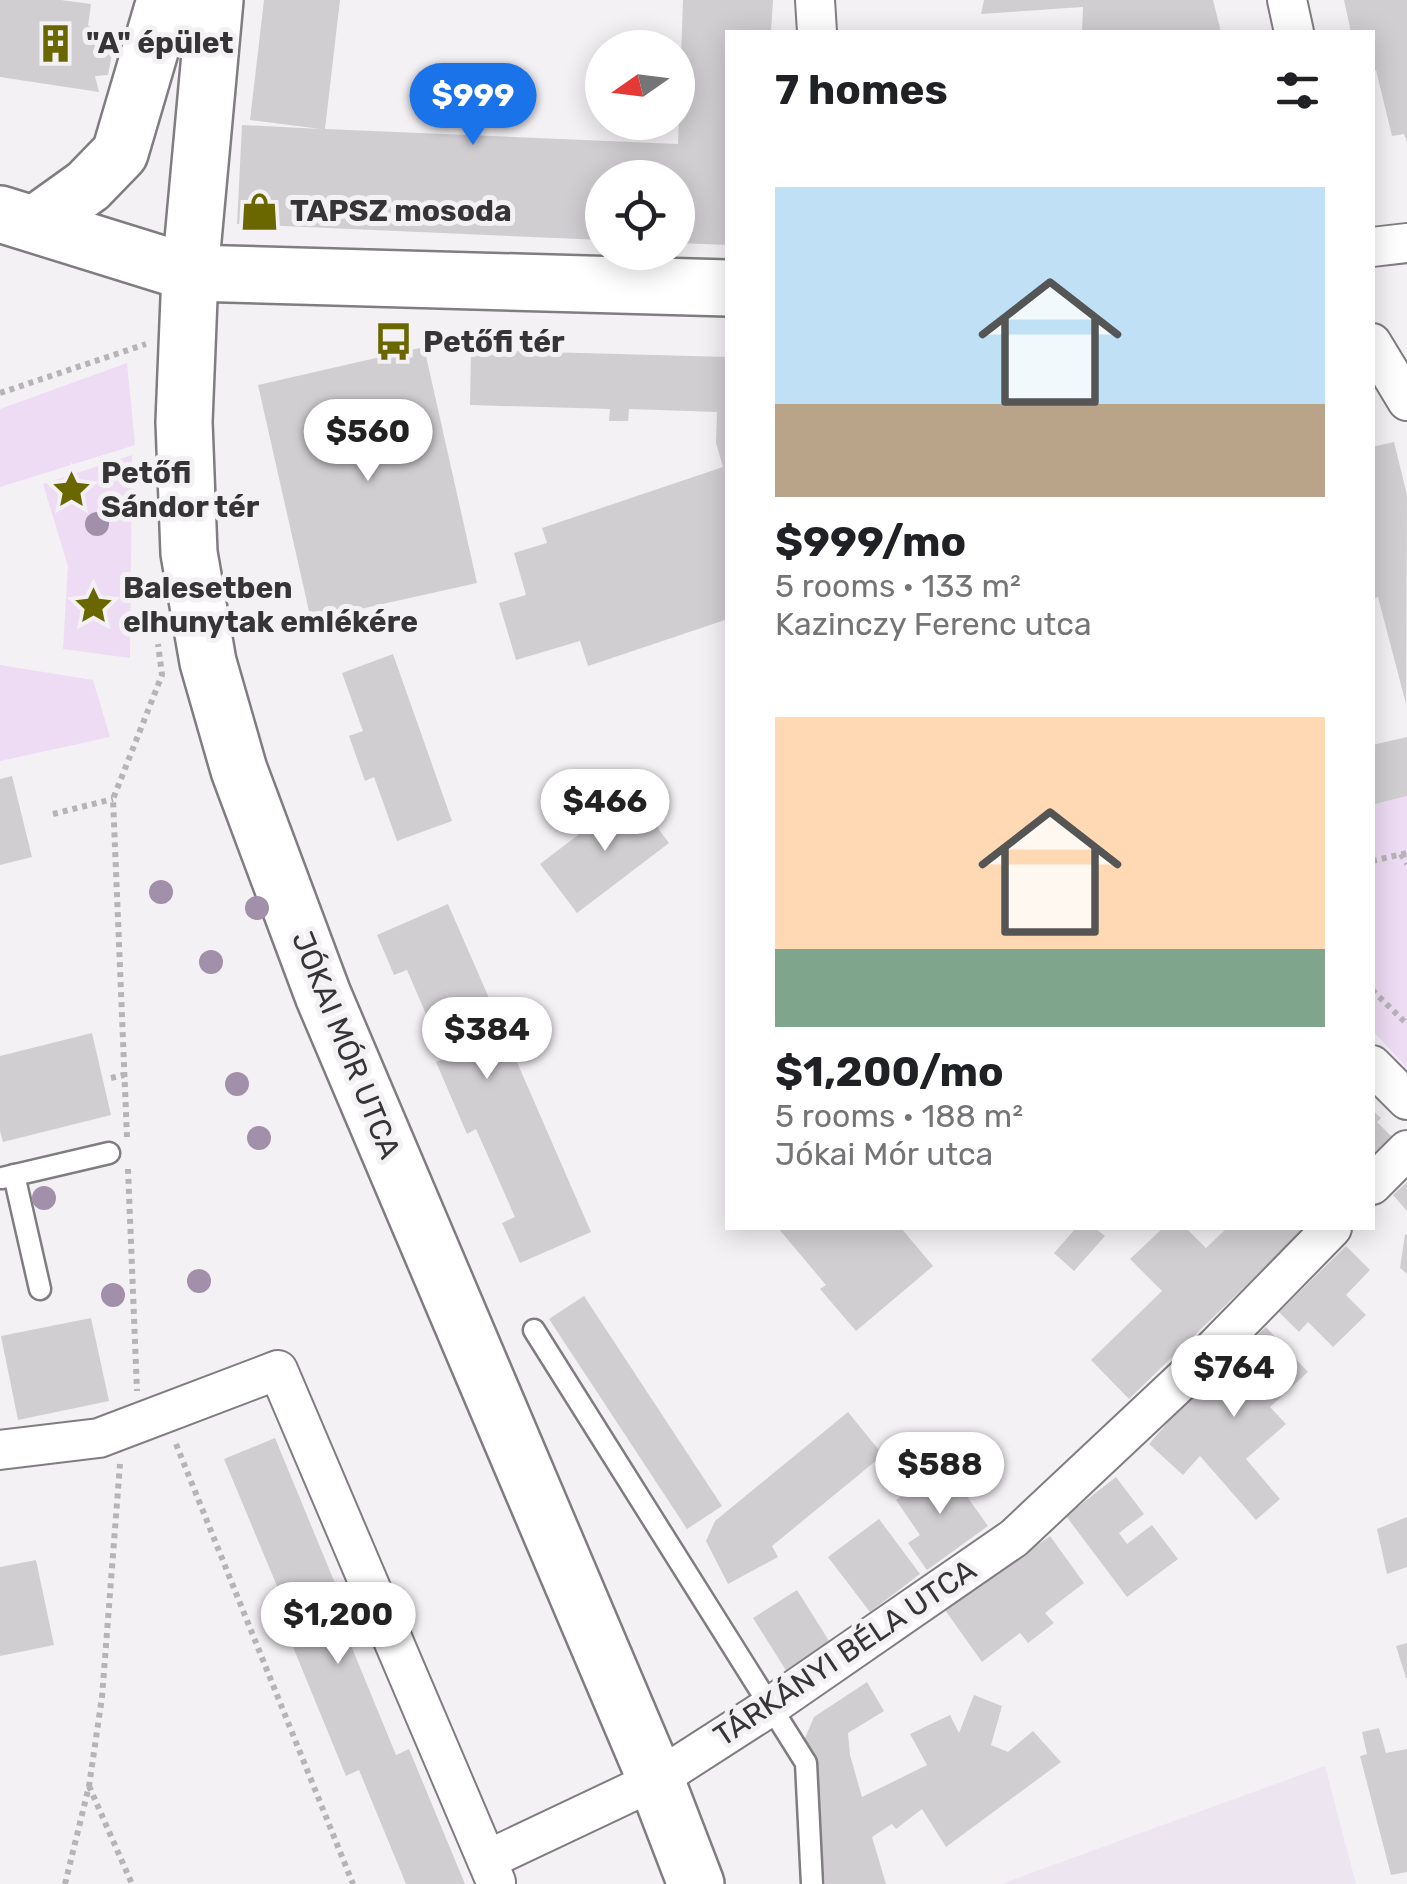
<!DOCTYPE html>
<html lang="en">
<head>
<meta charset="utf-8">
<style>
	body { margin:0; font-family:Rubik,sans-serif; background:#f2f2f2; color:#202124; height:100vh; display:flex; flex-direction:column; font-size:38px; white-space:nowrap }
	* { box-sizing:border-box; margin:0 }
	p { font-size:32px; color:#757577 }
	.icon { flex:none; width:55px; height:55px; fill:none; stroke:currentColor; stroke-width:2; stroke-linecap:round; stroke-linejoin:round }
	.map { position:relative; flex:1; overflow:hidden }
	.side { position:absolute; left:725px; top:30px; width:650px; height:1200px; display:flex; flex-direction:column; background:#fff; border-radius:0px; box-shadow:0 5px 25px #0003 }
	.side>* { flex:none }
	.needle { width:65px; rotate:256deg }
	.tools { position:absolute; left:585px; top:30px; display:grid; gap:20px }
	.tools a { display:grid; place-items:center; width:110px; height:110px; border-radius:50%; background:#fff; box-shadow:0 5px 25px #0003; font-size:50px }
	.price { position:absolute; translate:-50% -85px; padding:0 22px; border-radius:35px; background:#fff; color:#222; font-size:32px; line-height:65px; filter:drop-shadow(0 2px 5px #0008) }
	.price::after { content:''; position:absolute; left:50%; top:60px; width:30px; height:22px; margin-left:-15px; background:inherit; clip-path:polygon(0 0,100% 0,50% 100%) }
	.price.current { background:#1a73e8; color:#fff }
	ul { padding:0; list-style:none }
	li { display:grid; align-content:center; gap:20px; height:530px; padding:0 50px }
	li span { display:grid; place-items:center; height:310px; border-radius:0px; color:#555 }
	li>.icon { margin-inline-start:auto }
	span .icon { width:180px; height:180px; fill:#fffc; stroke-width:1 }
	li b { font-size:42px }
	h2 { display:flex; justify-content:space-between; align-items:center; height:120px; padding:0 50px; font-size:42px }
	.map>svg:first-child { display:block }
	.built { fill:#ede5f0 }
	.green { fill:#eedbf4 }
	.building { fill:#d1ced2 }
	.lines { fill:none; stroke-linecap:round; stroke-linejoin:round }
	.lane-casing { stroke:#807d81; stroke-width:25 }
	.street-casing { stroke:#807d81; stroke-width:42 }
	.secondary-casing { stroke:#807d81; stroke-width:60 }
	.path { stroke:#b7b4b7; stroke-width:6; stroke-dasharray:5 5; stroke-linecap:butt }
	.lane { stroke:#fff; stroke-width:20 }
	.street { stroke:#fff; stroke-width:38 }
	.secondary { stroke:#fff; stroke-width:55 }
	.tree { fill:#a28fa9 }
	.labels { text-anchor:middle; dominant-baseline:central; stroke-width:10; stroke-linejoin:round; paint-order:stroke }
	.poi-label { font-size:30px; font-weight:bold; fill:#363536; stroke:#f4f1f5; text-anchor:start }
	.street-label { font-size:30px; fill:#363536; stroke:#f4f1f5 }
</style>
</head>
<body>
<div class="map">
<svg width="1407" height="1884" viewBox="0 0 1407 1884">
	<rect width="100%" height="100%" fill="#f4f1f5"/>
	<path class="built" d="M1325 1766 1356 1884H1001Z"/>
	<g class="green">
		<path d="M127 363 135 445 0 487V409Z"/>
		<path d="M132 455 130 658 63 649 68 566 43 484Z"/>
		<path d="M0 665 93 680 110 737 0 761Z"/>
		<path d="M1407 796V1068L1372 1030 1373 805Z"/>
	</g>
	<g class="building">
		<path d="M0 0H61L91 4 88 26 110 33 112 54 108 75 95 76 99 92 0 77Z"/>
		<path d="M264 0H340L325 129 678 144 683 0H773L771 32H728V245L678 243V178H602V240L237 224 242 125 321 129 250 120Z"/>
		<path d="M984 0H1213L1221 32H1082L1083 7 981 14Z"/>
		<path d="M1344 0H1407V142L1404 134 1392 136 1376 70 1372 71V32H1351Z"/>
		<path d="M424 347 477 583 311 620 258 385Z"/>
		<path d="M471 350 728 357V619L588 666 580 641 516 660 499 603 526 595 514 553 547 543 542 528 723 467 716 443 717 412 629 409 628 421H609L610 409 470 405Z"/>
		<path d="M1394 442 1407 495 1406 704 1378 597 1372 599V447Z"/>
		<path d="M393 654 452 821 397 841 374 777 365 781 349 736 363 731 342 673Z"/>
		<path d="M1407 737V796L1372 805V745Z"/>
		<path d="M12 776 32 857 0 865V779Z"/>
		<path d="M632 794 669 843 577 913 540 864Z"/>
		<path d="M448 904 591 1232 520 1263 502 1223 515 1217 476 1129 467 1134 436 1062 445 1058 407 970 394 975 377 935Z"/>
		<path d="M92 1033 111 1115 3 1142 0 1131V1056Z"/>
		<path d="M1372 1110 1381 1118 1377 1122 1395 1140 1372 1162Z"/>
		<path d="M1407 1182V1211L1393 1195Z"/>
		<path d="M778 1228H901L933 1266 856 1331 820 1289 826 1285Z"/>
		<path d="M1076 1228H1095L1105 1236 1074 1271 1054 1253Z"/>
		<path d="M1163 1228H1186L1206 1248 1227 1228H1305L1129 1399 1091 1360 1162 1291 1130 1259Z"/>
		<path d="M1405 1234 1407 1235V1274L1400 1268Z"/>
		<path d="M1346 1246 1370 1270 1346 1295 1366 1315 1333 1347 1308 1322 1299 1332 1279 1312Z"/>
		<path d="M584 1296 722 1506 687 1529 549 1319Z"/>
		<path d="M91 1318 109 1401 18 1420 1 1336Z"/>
		<path d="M1266 1327 1308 1372 1270 1407 1286 1424 1246 1459 1280 1499 1256 1520 1200 1456 1183 1475 1149 1444 1191 1396Z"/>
		<path d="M848 1412 883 1455 772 1546 778 1557 728 1584 706 1541 715 1521Z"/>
		<path d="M275 1438 337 1588 329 1592 396 1755 409 1749 465 1884H406L359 1770 346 1776 279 1613 287 1610 224 1459Z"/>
		<path d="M944 1464 988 1526 927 1570 908 1543 920 1535 896 1500Z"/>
		<path d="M1116 1477 1144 1514 1119 1533 1127 1544 1152 1525 1178 1559 1127 1597 1066 1516Z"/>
		<path d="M1407 1517V1567L1387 1574 1377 1529Z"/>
		<path d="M879 1519 920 1574 870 1612 828 1557Z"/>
		<path d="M1050 1536 1084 1583 1045 1613 1054 1623 1028 1643 1020 1633 982 1662 945 1610Z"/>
		<path d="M36 1560 54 1645 0 1656V1567Z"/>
		<path d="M797 1590 831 1644 787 1672 753 1618Z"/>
		<path d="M1407 1643V1678H1406L1396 1646Z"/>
		<path d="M867 1682 884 1711 848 1733 850 1755 862 1797 927 1765 910 1734 950 1715 959 1733 974 1695 1002 1706 991 1745 1008 1752 1033 1731 1061 1762 946 1847 922 1809 896 1829 892 1824 872 1837 886 1884H825L814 1764 808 1765 805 1738 814 1717Z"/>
		<path d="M1379 1728 1386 1753 1407 1749V1872L1391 1875 1360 1756 1367 1754 1362 1732Z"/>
	</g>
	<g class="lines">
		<defs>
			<g id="lane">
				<path d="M14 1175 40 1289"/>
				<path d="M2 1178 109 1153"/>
				<path d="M534 1330 806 1763 812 1884"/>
			</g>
			<g id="street">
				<path d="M815 0 817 32"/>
				<path d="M1287 0 1294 32"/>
				<path d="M1372 247 1407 243"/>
				<path d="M1372 343 1407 401"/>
				<path d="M1372 1065 1407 1100"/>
				<path d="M1372 1185 1407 1150"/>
				<path d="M0 1450 99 1438 278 1370 496 1882"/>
				<path d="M487 1860 656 1780 771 1706 1014 1538 1194 1369 1332 1228"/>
			</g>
			<g id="secondary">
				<path d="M215 0 190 273 184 422 189 553 208 662 239 770 323 995 656 1780 696 1884"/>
				<path d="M0 214 190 273 728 288"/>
				<path d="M35 224 88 186 120 153 165 0"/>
			</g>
		</defs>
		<use href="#lane" class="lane-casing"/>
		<use href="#street" class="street-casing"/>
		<use href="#secondary" class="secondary-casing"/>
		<g class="path">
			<path d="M0 393 146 344"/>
			<path d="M53 814 113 799"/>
			<path d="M1401 854 1407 864"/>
			<path d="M1372 861 1407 853"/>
			<path d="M1372 990 1407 1024"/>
			<path d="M111 1078 124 1075"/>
			<path d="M127 1137 113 799 162 675 158 644"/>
			<path d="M128 1169 137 1391"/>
			<path d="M176 1444 353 1884"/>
			<path d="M89 1786 132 1884"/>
			<path d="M65 1884 89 1786 102 1697 120 1464"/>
		</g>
		<use href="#lane" class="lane"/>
		<use href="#street" class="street"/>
		<use href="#secondary" class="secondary"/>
	</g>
	<g class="tree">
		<circle cx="97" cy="524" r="12"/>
		<circle cx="161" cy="892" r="12"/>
		<circle cx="257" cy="908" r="12"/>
		<circle cx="211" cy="962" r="12"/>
		<circle cx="237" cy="1084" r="12"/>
		<circle cx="259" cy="1138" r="12"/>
		<circle cx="44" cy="1198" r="12"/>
		<circle cx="199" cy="1281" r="12"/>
		<circle cx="113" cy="1295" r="12"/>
	</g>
	<defs>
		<symbol id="building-bare" viewBox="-9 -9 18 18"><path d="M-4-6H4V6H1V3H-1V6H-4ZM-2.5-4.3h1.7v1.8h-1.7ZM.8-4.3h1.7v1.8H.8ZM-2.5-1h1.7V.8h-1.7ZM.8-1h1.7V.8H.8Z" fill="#6b6700" stroke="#f4f1f5" stroke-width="2.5" paint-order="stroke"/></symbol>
		<symbol id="shop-bare" viewBox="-9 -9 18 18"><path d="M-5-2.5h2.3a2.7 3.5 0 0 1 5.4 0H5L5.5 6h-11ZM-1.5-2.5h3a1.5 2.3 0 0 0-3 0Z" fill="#6b6700" stroke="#f4f1f5" stroke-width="2.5" paint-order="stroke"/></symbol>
		<symbol id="bus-bare" viewBox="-9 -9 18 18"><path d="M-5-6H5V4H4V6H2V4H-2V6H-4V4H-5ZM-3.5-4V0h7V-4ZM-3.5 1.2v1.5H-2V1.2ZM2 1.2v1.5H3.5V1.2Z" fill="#6b6700" stroke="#f4f1f5" stroke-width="2.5" paint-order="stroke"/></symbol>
		<symbol id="sight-bare" viewBox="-9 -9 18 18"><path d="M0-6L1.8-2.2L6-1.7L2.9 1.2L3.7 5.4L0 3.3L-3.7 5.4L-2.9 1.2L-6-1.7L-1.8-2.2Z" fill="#6b6700" stroke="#f4f1f5" stroke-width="2.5" paint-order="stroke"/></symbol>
	</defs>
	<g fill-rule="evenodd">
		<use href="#building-bare" x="28" y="16" width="55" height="55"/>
		<use href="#shop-bare" x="232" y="184" width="55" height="55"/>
		<use href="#bus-bare" x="366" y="314" width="55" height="55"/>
		<use href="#sight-bare" x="44" y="462" width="55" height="55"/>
		<use href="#sight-bare" x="66" y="578" width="55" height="55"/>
	</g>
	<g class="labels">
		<g class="poi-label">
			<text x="86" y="43">"A" épület</text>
			<text x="290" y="211">TAPSZ mosoda</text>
			<text x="423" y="342">Petőfi tér</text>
			<text x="101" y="473">Petőfi<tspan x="101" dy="34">Sándor tér</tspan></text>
			<text x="123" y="588">Balesetben<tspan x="123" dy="34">elhunytak emlékére</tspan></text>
		</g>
		<g class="street-label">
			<text transform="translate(346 1045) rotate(68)">JÓKAI MÓR UTCA</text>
			<text transform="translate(845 1653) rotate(-34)">TÁRKÁNYI BÉLA UTCA</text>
		</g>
	</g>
</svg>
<div class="tools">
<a><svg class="needle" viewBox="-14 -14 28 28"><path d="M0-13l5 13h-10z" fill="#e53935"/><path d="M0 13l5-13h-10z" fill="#757577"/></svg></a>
<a><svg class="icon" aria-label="locate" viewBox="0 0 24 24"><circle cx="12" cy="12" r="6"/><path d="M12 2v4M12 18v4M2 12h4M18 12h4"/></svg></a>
</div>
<b class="price current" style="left:473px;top:148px">$999</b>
<b class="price" style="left:368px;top:484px">$560</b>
<b class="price" style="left:605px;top:854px">$466</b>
<b class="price" style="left:487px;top:1082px">$384</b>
<b class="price" style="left:1234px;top:1420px">$764</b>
<b class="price" style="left:940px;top:1517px">$588</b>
<b class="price" style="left:338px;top:1667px">$1,200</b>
<section class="side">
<h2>7 homes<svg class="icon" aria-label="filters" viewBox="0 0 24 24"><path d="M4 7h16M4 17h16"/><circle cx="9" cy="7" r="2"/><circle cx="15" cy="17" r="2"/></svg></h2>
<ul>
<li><span style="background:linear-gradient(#bfe0f5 70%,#b9a48a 0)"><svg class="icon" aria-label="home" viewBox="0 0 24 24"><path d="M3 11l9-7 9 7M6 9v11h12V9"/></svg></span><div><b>$999/mo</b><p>5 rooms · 133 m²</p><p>Kazinczy Ferenc utca</p></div></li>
<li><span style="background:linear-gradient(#ffd9b3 75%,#7fa58c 0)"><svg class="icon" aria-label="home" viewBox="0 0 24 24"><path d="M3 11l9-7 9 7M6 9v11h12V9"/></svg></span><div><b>$1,200/mo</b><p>5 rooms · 188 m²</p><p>Jókai Mór utca</p></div></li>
</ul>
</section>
</div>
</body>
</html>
